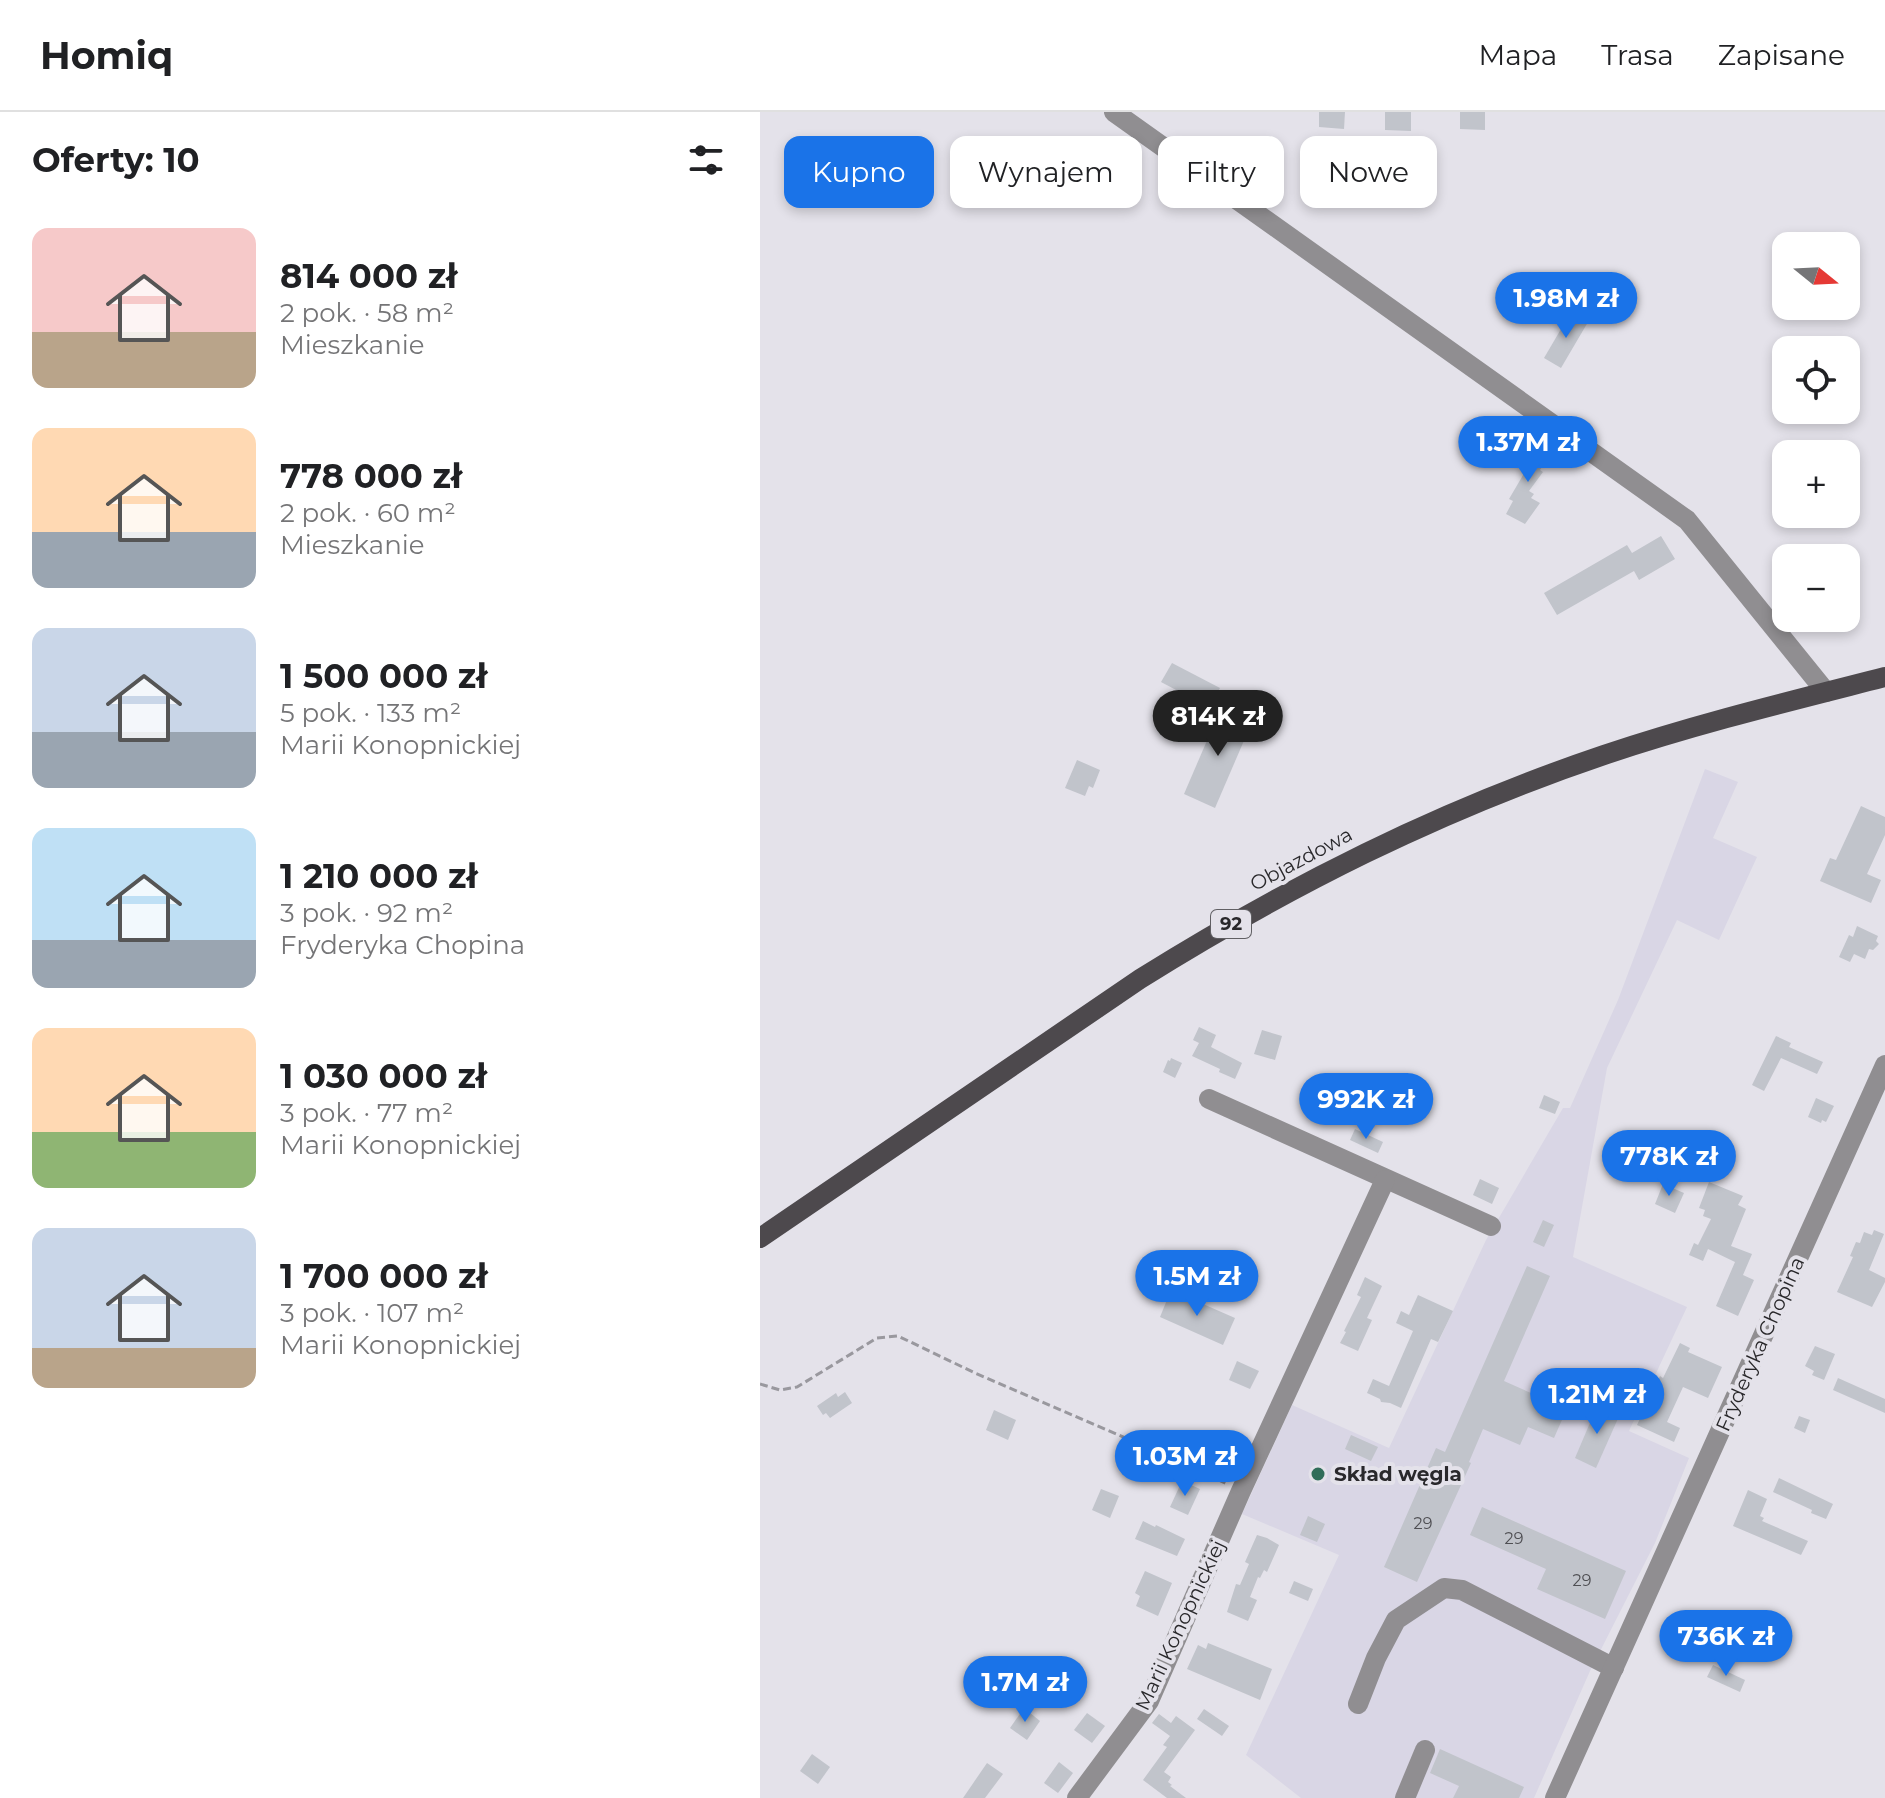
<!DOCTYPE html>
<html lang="pl">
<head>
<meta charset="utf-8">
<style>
	body { margin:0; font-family:Montserrat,sans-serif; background:#f2f2f2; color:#202124; height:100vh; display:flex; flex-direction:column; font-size:30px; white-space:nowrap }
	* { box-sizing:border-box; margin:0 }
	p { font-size:26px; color:#757577 }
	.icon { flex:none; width:44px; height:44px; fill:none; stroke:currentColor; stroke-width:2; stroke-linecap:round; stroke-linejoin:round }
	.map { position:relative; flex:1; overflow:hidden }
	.panel { display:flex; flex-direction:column; background:#fff; width:760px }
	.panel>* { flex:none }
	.top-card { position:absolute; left:24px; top:24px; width:760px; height:72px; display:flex; gap:16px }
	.needle { width:52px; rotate:108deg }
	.fabs { position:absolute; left:1012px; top:120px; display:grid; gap:16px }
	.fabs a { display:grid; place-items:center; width:88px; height:88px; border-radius:16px; background:#fff; box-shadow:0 4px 12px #0003; font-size:40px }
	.price { position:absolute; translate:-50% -68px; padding:0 18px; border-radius:28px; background:#1a73e8; color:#fff; font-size:26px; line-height:52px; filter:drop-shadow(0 2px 4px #0008) }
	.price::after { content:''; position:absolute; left:50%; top:48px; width:24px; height:18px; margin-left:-12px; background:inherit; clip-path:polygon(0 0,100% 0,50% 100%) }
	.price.current { background:#222; color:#fff }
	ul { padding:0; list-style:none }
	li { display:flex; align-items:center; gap:24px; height:200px; padding:0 32px }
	li span { display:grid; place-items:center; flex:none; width:224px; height:160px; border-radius:16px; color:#555 }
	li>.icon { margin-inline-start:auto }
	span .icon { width:96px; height:96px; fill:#fffc; stroke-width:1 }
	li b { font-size:34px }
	h2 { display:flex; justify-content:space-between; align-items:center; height:96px; padding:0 32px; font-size:34px }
	.tag { padding:0 28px; border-radius:16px; background:#fff; box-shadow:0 4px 12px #0003; font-size:28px; line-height:72px }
	.tag.current { background:#1a73e8; color:#fff }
	header { display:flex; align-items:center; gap:48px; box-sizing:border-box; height:112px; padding:0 40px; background:#fff; border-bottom:2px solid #e0e0e0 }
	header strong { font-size:38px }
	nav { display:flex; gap:44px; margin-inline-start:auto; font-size:28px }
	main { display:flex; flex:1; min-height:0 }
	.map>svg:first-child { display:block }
	.built { fill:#d9d6e5 }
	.building { fill:#c1c4cb }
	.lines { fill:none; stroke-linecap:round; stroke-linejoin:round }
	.path { stroke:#99989e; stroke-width:3; stroke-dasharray:8 4; stroke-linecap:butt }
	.minor { stroke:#908e91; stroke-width:20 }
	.major { stroke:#4d494d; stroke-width:20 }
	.poi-dot { fill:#306d59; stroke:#e4e2ea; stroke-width:3 }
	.labels { text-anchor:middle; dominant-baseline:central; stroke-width:8; stroke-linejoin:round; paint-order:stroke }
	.number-label { font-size:16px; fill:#4f4f53 }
	.shield { fill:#e4e2ea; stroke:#616064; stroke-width:2 }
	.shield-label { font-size:18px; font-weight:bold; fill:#29282b }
	.street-label { font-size:20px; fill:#29282b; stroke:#e4e2ea }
	.poi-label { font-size:20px; font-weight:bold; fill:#29282b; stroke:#e4e2ea; text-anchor:start }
</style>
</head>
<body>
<header>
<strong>Homiq</strong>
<nav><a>Mapa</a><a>Trasa</a><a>Zapisane</a></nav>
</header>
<main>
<section class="panel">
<h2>Oferty: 10<svg class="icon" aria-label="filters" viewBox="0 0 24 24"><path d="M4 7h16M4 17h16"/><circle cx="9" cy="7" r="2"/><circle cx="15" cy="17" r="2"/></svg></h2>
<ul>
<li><span style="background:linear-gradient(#f6c9c9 65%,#b9a48a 0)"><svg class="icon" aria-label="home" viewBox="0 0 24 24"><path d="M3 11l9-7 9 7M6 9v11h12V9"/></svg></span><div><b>814 000 zł</b><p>2 pok. · 58 m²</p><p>Mieszkanie</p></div></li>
<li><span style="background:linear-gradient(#ffd9b3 65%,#9aa5b1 0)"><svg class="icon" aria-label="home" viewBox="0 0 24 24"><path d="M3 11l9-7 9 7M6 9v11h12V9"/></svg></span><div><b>778 000 zł</b><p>2 pok. · 60 m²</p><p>Mieszkanie</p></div></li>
<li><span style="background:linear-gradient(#c9d6e8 65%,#9aa5b1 0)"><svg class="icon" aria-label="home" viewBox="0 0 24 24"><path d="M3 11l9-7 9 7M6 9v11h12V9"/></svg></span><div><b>1 500 000 zł</b><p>5 pok. · 133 m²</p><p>Marii Konopnickiej</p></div></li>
<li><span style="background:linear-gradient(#bfe0f5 70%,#9aa5b1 0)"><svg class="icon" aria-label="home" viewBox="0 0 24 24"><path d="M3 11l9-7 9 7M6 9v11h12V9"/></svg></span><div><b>1 210 000 zł</b><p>3 pok. · 92 m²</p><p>Fryderyka Chopina</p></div></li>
<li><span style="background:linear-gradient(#ffd9b3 65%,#8fb573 0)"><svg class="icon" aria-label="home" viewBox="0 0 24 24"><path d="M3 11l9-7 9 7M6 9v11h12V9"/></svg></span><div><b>1 030 000 zł</b><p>3 pok. · 77 m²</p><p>Marii Konopnickiej</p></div></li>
<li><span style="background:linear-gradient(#c9d6e8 75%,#b9a48a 0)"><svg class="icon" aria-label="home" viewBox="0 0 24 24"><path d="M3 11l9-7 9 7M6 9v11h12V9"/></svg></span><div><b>1 700 000 zł</b><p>3 pok. · 107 m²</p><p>Marii Konopnickiej</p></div></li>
</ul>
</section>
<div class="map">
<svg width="1125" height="1686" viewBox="0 0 1125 1686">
	<rect width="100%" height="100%" fill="#e4e2ea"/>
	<path class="built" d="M945 657 978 670 953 726 997 745 959 828 917 808 847 956 813 1145 927 1195 869 1319 929 1346 895 1431 830 1559 774 1686H541L486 1643 579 1443 482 1402 532 1293 629 1336 726 1128 803 996H810L858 888Z"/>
	<g class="building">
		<path d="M559 0H585L584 17 559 15Z"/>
		<path d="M625 0H651V19L625 18Z"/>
		<path d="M700 0H725V18L700 17Z"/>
		<path d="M811 200 828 210 801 256 784 246Z"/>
		<path d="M770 333 780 340 785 333 792 339 780 358 783 360 769 379 774 382 771 386 780 391 765 412 746 402 753 389 749 387 766 358 757 352Z"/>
		<path d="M901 424 915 447 879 468 874 459 797 503 784 481 867 433 872 441Z"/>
		<path d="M412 551 460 576 450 596 401 570Z"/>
		<path d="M461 596 492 610 455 696 424 682Z"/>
		<path d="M317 648 340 658 333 676 329 674 325 684 305 676Z"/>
		<path d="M1101 694 1125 705V723L1107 762 1121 768 1111 791 1060 769 1070 746 1076 748Z"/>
		<path d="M1097 814 1118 824 1116 829 1119 832 1113 838 1109 837 1105 847 1094 842 1090 850 1079 845 1089 823 1093 825Z"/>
		<path d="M439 915 456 923 451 935 482 951 475 967 459 960 460 957 432 944 439 931 433 928Z"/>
		<path d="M502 918 522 924 515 948 494 942Z"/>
		<path d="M1016 924 1031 931 1029 935 1063 950 1057 962 1021 946 1004 979 992 973Z"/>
		<path d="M411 946 422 951 415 966 403 960 408 948 410 949Z"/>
		<path d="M784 983 800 990 795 1002 779 996Z"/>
		<path d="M1056 986 1074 994 1066 1010 1062 1008 1061 1011 1048 1005Z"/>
		<path d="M595 1017 623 1030 618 1041 590 1028Z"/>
		<path d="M720 1067 739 1076 732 1092 713 1083Z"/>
		<path d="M949 1070 983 1084 978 1093 986 1097 971 1134 992 1142 983 1163 994 1168 978 1204 956 1194 975 1150 948 1137 943 1149 929 1143 934 1131 938 1133 951 1107 943 1104 945 1098 939 1096Z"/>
		<path d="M903 1072 924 1081 915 1101 895 1092Z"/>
		<path d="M783 1108 794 1113 784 1135 773 1130Z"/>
		<path d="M1114 1118 1124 1122 1109 1158 1125 1166V1170L1112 1195 1077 1180 1093 1145 1090 1144 1096 1130 1100 1131 1104 1120 1112 1123Z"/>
		<path d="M767 1154 790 1164 744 1269 780 1285 779 1290 805 1301 794 1326 768 1315 760 1333 723 1317 709 1350 711 1351 657 1470 624 1455 676 1336 685 1340Z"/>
		<path d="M605 1165 622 1174 607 1206 612 1208 598 1239 580 1231 586 1220 584 1219 601 1185 597 1183Z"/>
		<path d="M411 1178 475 1206 463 1233 400 1205Z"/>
		<path d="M658 1183 693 1199 678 1230 671 1227 641 1296 630 1291 621 1290 620 1287 607 1281 613 1267 629 1274 653 1219 636 1211 641 1199 649 1203Z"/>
		<path d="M920 1231 930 1236 928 1240 962 1255 948 1286 923 1275 907 1310 920 1316 914 1330 877 1313 900 1264 903 1266Z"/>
		<path d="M1055 1234 1075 1242 1064 1268 1052 1263 1054 1259 1045 1254Z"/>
		<path d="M477 1249 499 1259 490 1277 469 1268Z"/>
		<path d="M1078 1266 1125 1287V1301L1073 1278Z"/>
		<path d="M85 1280 92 1291 70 1306 66 1301 63 1303 57 1294 76 1281 78 1285Z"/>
		<path d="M838 1292 860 1302 836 1356 815 1346Z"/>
		<path d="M234 1298 256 1308 248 1328 226 1318Z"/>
		<path d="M1039 1304 1050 1308 1045 1321 1034 1316Z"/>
		<path d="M591 1323 618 1335 611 1349 585 1337Z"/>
		<path d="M1019 1366 1073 1392 1066 1407 1051 1401 1052 1398 1013 1380Z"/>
		<path d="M422 1369 440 1377 428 1403 410 1395Z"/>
		<path d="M341 1377 359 1384 350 1406 332 1398Z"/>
		<path d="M988 1378 1007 1387 1000 1404 1004 1406 1002 1409 1048 1429 1041 1443 973 1414Z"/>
		<path d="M722 1395 866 1459 845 1507 777 1477 786 1457 710 1423Z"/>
		<path d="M548 1404 565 1412 557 1430 540 1423Z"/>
		<path d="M383 1409 395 1415 396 1413 425 1427 417 1444 375 1427Z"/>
		<path d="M497 1423 507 1426 519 1433 507 1460 504 1458 500 1466 498 1465 490 1485 497 1488 488 1509 467 1500 476 1472 480 1473 489 1452 485 1450Z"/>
		<path d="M385 1459 412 1471 398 1504 376 1494 380 1484 375 1481Z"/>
		<path d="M534 1469 553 1477 548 1489 529 1481Z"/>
		<path d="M931 1505 953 1515 940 1543 918 1533Z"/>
		<path d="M448 1531 512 1557 500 1588 427 1557 438 1533 446 1537Z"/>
		<path d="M953 1553 985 1568 980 1580 947 1565Z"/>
		<path d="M235 1564 259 1581 252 1590 229 1573Z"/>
		<path d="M264 1596 280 1609 267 1628 250 1616Z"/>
		<path d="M444 1597 469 1614 462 1624 437 1607Z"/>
		<path d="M327 1601 345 1614 332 1631 314 1618Z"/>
		<path d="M399 1602 411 1611 416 1604 435 1618 404 1660 411 1665 408 1670 412 1673 410 1674 426 1686H407L383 1668 407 1635 403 1633 410 1624 392 1611Z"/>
		<path d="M680 1637 764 1675 759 1686H693L699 1674 670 1661Z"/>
		<path d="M52 1642 70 1655 58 1672 40 1659Z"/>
		<path d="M299 1650 313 1661 298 1681 284 1671Z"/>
		<path d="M227 1651 243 1662 225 1686H203Z"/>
	</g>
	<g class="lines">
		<path class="path" d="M0 1272 20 1278 37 1275 117 1226 138 1224 215 1261 421 1350 467 1372"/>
		<g class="minor">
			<path d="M354 0 927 408 1066 580"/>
			<path d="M449 987 731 1114"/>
			<path d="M598 1592 616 1546 636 1508 684 1476 702 1478 854 1556"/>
			<path d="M317 1686 389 1589 481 1379 625 1068"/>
			<path d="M645 1686 665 1638"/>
			<path d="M795 1686 1125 953"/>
		</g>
		<path class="major" d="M0 1126 380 867C529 774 678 699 844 643 936 612 1031 589 1125 565"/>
	</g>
	<circle class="poi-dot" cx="558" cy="1362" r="8"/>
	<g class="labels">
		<g class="number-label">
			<text x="663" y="1411">29</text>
			<text x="754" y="1426">29</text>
			<text x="822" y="1468">29</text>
		</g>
		<rect class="shield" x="451" y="798" width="40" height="28" rx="6"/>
		<g class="shield-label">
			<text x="471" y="812">92</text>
		</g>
		<g class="street-label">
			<text transform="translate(541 747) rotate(-28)">Objazdowa</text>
			<text transform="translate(1000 1232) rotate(-66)">Fryderyka Chopina</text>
			<text transform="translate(420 1513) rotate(-65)">Marii Konopnickiej</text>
		</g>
		<g class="poi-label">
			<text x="574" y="1362">Skład węgla</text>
		</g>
	</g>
</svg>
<div class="fabs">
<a><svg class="needle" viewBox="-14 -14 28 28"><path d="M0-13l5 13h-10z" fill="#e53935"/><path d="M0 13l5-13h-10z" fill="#757577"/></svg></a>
<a><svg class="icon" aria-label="locate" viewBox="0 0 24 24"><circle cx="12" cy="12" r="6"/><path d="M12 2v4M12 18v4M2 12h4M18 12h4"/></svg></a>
<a>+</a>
<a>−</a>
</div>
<b class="price" style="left:806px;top:228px">1.98M zł</b>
<b class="price" style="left:768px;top:372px">1.37M zł</b>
<b class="price current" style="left:458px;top:646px">814K zł</b>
<b class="price" style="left:606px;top:1029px">992K zł</b>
<b class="price" style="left:909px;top:1086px">778K zł</b>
<b class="price" style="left:437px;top:1206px">1.5M zł</b>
<b class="price" style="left:837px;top:1324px">1.21M zł</b>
<b class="price" style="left:425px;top:1386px">1.03M zł</b>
<b class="price" style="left:966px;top:1566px">736K zł</b>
<b class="price" style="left:265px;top:1612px">1.7M zł</b>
<div class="top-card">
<a class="tag current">Kupno</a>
<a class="tag">Wynajem</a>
<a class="tag">Filtry</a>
<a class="tag">Nowe</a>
</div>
</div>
</main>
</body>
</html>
